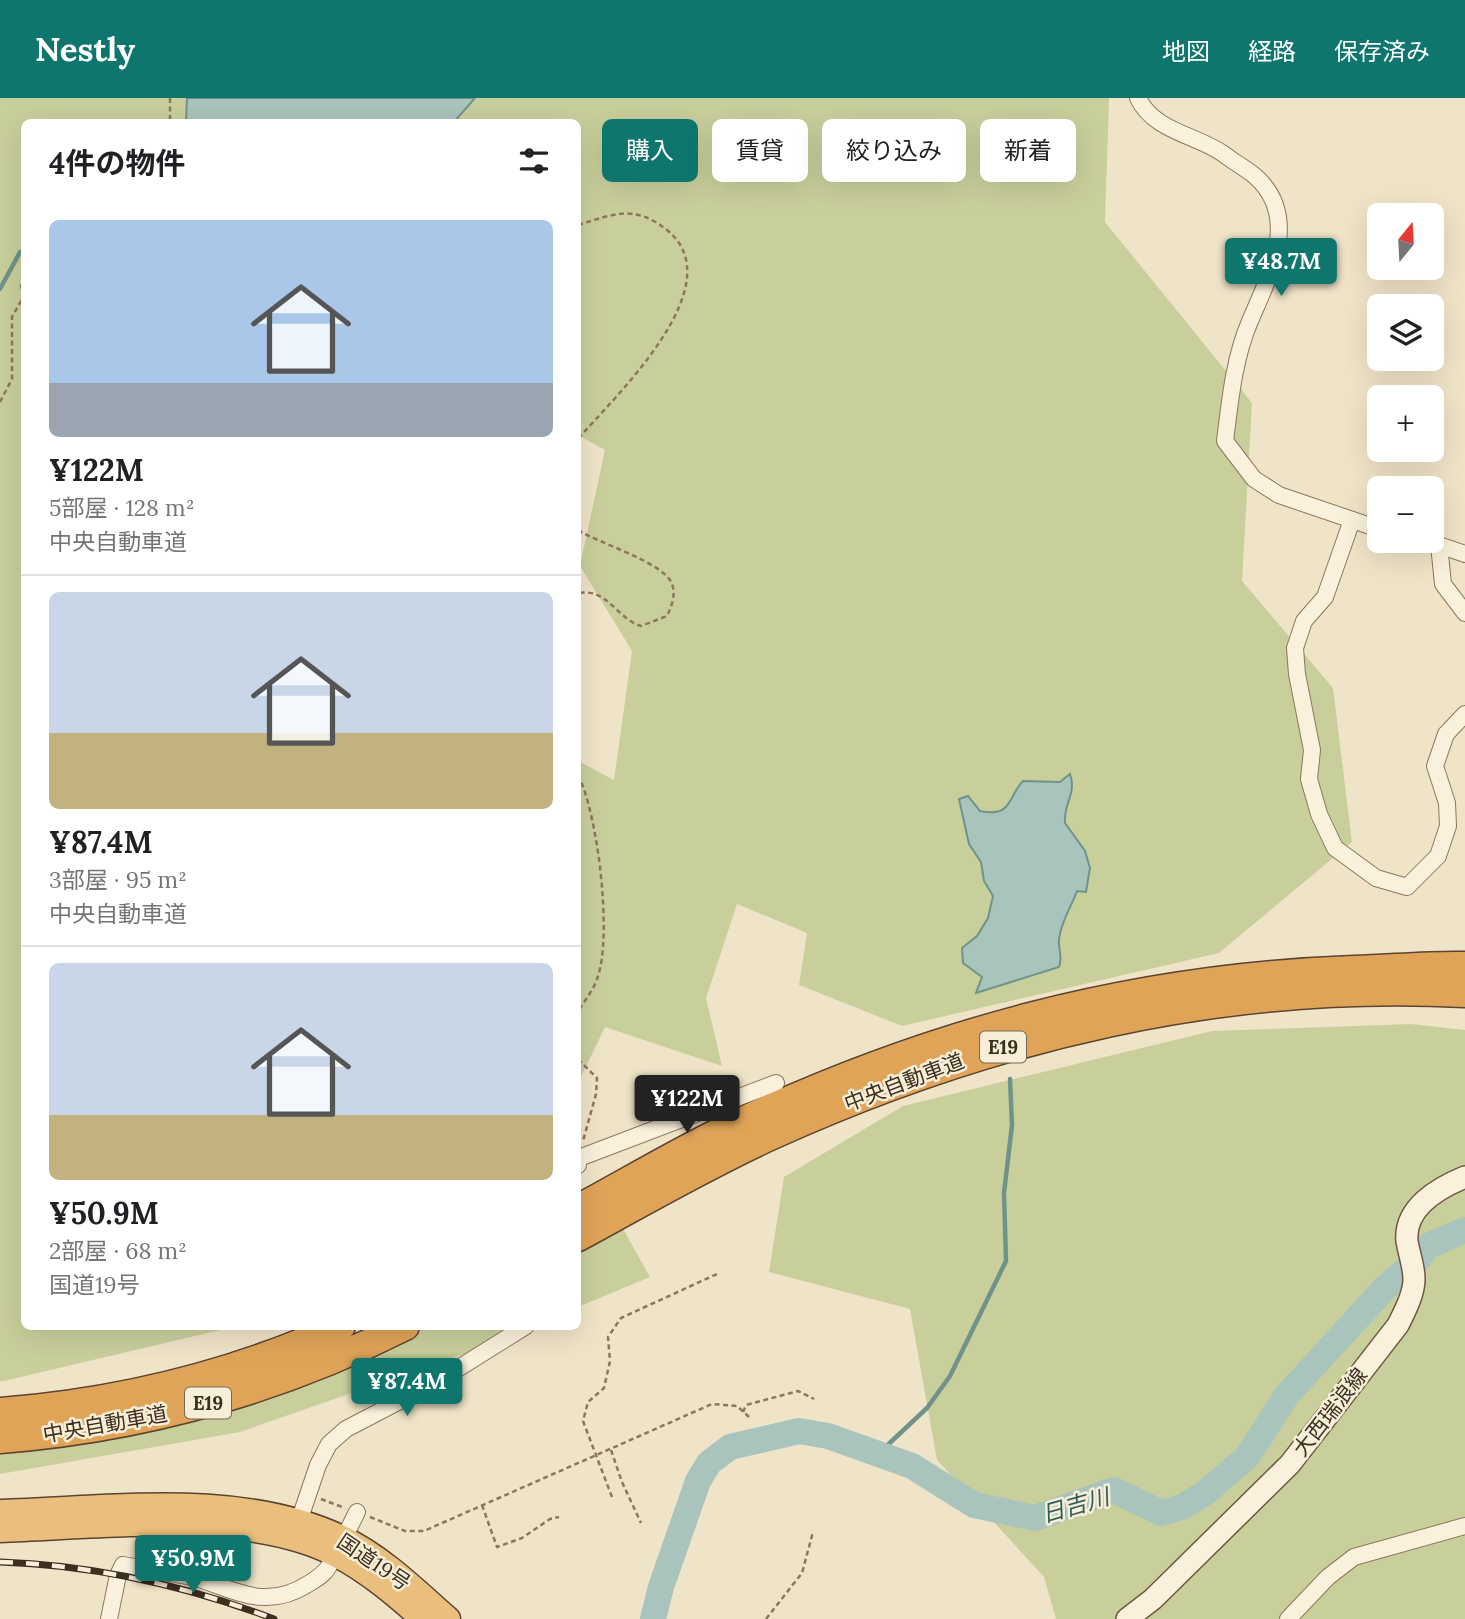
<!DOCTYPE html>
<html lang="ja">
<head>
<meta charset="utf-8">
<style>
	body { margin:0; font-family:Lora,"Noto Sans JP",serif; background:#f6f6f6; color:#202124; height:100vh; display:flex; flex-direction:column; font-size:26px; white-space:nowrap }
	* { box-sizing:border-box; margin:0 }
	p { font-size:23px; color:#757577 }
	.icon { flex:none; width:38px; height:38px; fill:none; stroke:currentColor; stroke-width:2; stroke-linecap:round; stroke-linejoin:round }
	.map { position:relative; flex:1; overflow:hidden }
	.drawer { position:absolute; left:21px; top:21px; width:560px; height:1211px; display:flex; flex-direction:column; background:#fff; border-radius:10px; box-shadow:0 7px 28px #0002 }
	.drawer>* { flex:none }
	.hud { position:absolute; left:602px; top:21px; width:665px; height:63px; display:flex; gap:14px }
	.needle { width:46px; rotate:18deg }
	.buttons { position:absolute; left:1367px; top:105px; display:grid; gap:14px }
	.buttons a { display:grid; place-items:center; width:77px; height:77px; border-radius:10px; background:#fff; box-shadow:0 7px 28px #0002; font-size:35px }
	.price { position:absolute; translate:-50% -60px; padding:0 16px; border-radius:7px; background:#0f766e; color:#fff; font-size:23px; line-height:46px; filter:drop-shadow(0 2px 4px #0008) }
	.price::after { content:''; position:absolute; left:50%; top:42px; width:21px; height:16px; margin-left:-10px; background:inherit; clip-path:polygon(0 0,100% 0,50% 100%) }
	.price.current { background:#222; color:#fff }
	ul { padding:0; list-style:none }
	li { display:grid; align-content:center; gap:14px; height:371px; padding:0 28px }
	li+li { border-top:2px solid #e0e0e0 }
	li span { display:grid; place-items:center; height:217px; border-radius:10px; color:#555 }
	li>.icon { margin-inline-start:auto }
	span .icon { width:126px; height:126px; fill:#fffc; stroke-width:1 }
	li b { font-size:30px }
	h2 { display:flex; justify-content:space-between; align-items:center; height:84px; padding:0 28px; font-size:30px }
	.chip { padding:0 24px; border-radius:10px; background:#fff; box-shadow:0 7px 28px #0002; font-size:24px; line-height:63px }
	.chip.current { background:#0f766e; color:#fff }
	header { display:flex; align-items:center; gap:42px; box-sizing:border-box; height:98px; padding:0 35px; background:#0f766e; color:#fff }
	header strong { font-size:33px }
	nav { display:flex; gap:38px; margin-inline-start:auto; font-size:24px }
	.map>svg:first-child { display:block }
	.green { fill:#c9cf9b }
	.water { fill:#a9c4bc; stroke:#6f938a; stroke-width:2 }
	.lines { fill:none; stroke-linecap:round; stroke-linejoin:round }
	.stream { stroke:#6f938a; stroke-width:4.5 }
	.river { stroke:#a9c4bc; stroke-width:26 }
	.minor-casing { stroke:#8d765c; stroke-width:18 }
	.secondary-casing { stroke:#6f573f; stroke-width:24 }
	.trunk-casing { stroke:#5b4430; stroke-width:27 }
	.motorway-casing { stroke:#5b4430; stroke-width:31 }
	.path { stroke:#8d765c; stroke-width:2.5; stroke-dasharray:5 3.5; stroke-linecap:butt }
	.minor { stroke:#faf1dc; stroke-width:16 }
	.secondary { stroke:#faf1dc; stroke-width:21 }
	.trunk { stroke:#eabe7c; stroke-width:24 }
	.motorway { stroke:#e0a458; stroke-width:28 }
	.rail-casing { stroke:#3d2e20; stroke-width:7 }
	.rail { stroke:#f7eed8; stroke-width:4.5; stroke-dasharray:13; stroke-linecap:butt }
	.labels { text-anchor:middle; dominant-baseline:central; stroke-width:5; stroke-linejoin:round; paint-order:stroke }
	.shield { fill:#f7eed8; stroke:#756857; stroke-width:2 }
	.shield-label { font-size:19px; font-weight:bold; fill:#3d2e20 }
	.street-label { font-size:21px; fill:#3d2e20; stroke:#f7eed8 }
	.water-label { font-size:23px; font-style:italic; fill:#2f5d5a; stroke:#f7eed8 }
</style>
</head>
<body>
<header>
<strong>Nestly</strong>
<nav><a>地図</a><a>経路</a><a>保存済み</a></nav>
</header>
<div class="map">
<svg width="1465" height="1521" viewBox="0 0 1465 1521">
	<rect width="100%" height="100%" fill="#f0e4c8"/>
	<g class="green">
		<path d="M0 0H187L186 24H24V1228L233 1229 4 1283H0Z"/>
		<path d="M475 0H1109L1105 124 1252 305 1242 483 1333 590 1352 744 1219 855 902 928 799 887 807 835 737 806 706 900 722 968 605 929 578 985V663L614 682 632 553 580 468 605 352 578 337V24H454Z"/>
		<path d="M1411 926 1465 932V1521H1056L1044 1479 937 1362 910 1211 769 1174 784 1079 903 1008 1212 933Z"/>
		<path d="M622 1129 650 1179 578 1209V1152Z"/>
		<path d="M428 1229H532L481 1250 240 1334 0 1376V1351L145 1333 249 1307Z"/>
	</g>
	<g class="water">
		<path d="M187 0H475L454 24H186Z"/>
		<path d="M1070 676C1077 696 1063 706 1065 725L1085 753 1090 770 1086 794 1077 793C1071 810 1061 823 1059 841 1058 851 1063 859 1059 869L976 895 982 879 963 865 962 850 977 838 988 820 993 798 984 783 981 764 969 746 959 701 968 698 980 713C1013 720 1008 698 1023 683L1060 684Z"/>
	</g>
	<g class="lines">
		<g class="stream">
			<path d="M0 191 20 154 24 153"/>
			<path d="M878 1356 927 1310 950 1278 1006 1163 1004 1095 1012 1027 1010 981"/>
		</g>
		<path class="river" d="M653 1521 661 1489 698 1383 709 1365 730 1349 799 1333 828 1338 912 1368 974 1407 1035 1420 1114 1392 1161 1415 1182 1409 1205 1395 1247 1359 1287 1297 1385 1190 1417 1163 1426 1149 1465 1132"/>
		<defs>
			<g id="minor">
				<path d="M1138 0C1154 34 1198 37 1225 57 1235 65 1247 71 1256 79 1301 120 1269 178 1250 223 1234 260 1230 303 1225 343L1254 381 1279 397 1379 431"/>
				<path d="M1352 422 1325 499 1304 523 1295 550 1297 576 1312 652 1309 681 1319 716 1335 750 1376 780 1407 789 1438 758 1448 728 1447 705 1435 668 1446 636 1465 616"/>
				<path d="M1427 443 1465 456"/>
				<path d="M1439 447 1443 486 1465 515"/>
				<path d="M578 1067 579 1060 776 985"/>
				<path d="M299 1423 318 1367 329 1346 346 1331 438 1283 526 1228"/>
				<path d="M348 1432 357 1414"/>
				<path d="M193 1479C235 1492 266 1513 308 1486 316 1481 324 1477 329 1468"/>
				<path d="M109 1521 118 1477 123 1467 193 1479C205 1452 235 1457 239 1429"/>
				<path d="M1288 1521 1328 1479 1354 1459 1465 1428"/>
			</g>
			<path id="secondary" d="M1127 1521 1153 1501 1290 1366 1398 1227C1405 1213 1414 1196 1414 1181 1414 1168 1409 1156 1407 1143 1404 1110 1438 1090 1465 1079"/>
			<g id="trunk">
				<path d="M0 1414C111 1411 239 1391 342 1440 382 1459 415 1492 448 1521"/>
				<path d="M0 1432C101 1429 247 1410 337 1457 368 1473 397 1498 423 1521"/>
			</g>
			<g id="motorway">
				<path d="M578 1111C626 1085 673 1057 722 1033 924 936 1130 880 1354 872 1391 871 1428 867 1465 868"/>
				<path d="M578 1139C641 1105 704 1068 770 1038 988 939 1224 882 1465 895"/>
				<path d="M0 1314C117 1305 233 1277 341 1228"/>
				<path d="M0 1341C141 1330 278 1292 405 1228"/>
			</g>
		</defs>
		<use href="#minor" class="minor-casing"/>
		<use href="#secondary" class="secondary-casing"/>
		<use href="#trunk" class="trunk-casing"/>
		<use href="#motorway" class="motorway-casing"/>
		<g class="path">
			<path d="M170 0V24"/>
			<path d="M578 127C614 116 634 106 667 132 735 187 613 300 578 341"/>
			<path d="M0 304 12 281V219L24 198 21 188 24 174"/>
			<path d="M578 432C598 445 665 465 672 486 676 497 672 507 667 518L641 528C616 520 608 490 578 495"/>
			<path d="M578 677C598 716 613 840 597 881 593 893 584 903 578 914"/>
			<path d="M578 961 597 980 596 996 583 1043"/>
			<path d="M743 1314 746 1307 798 1293 814 1301"/>
			<path d="M611 1352 622 1384 641 1425"/>
			<path d="M612 1399 583 1323 588 1304 604 1290 610 1263 608 1239 621 1220 717 1176"/>
			<path d="M321 1401 345 1410"/>
			<path d="M482 1407 497 1449 522 1440 550 1421 559 1419"/>
			<path d="M370 1419 405 1433H424L712 1306 737 1308 749 1319"/>
			<path d="M766 1521 802 1475 813 1434"/>
		</g>
		<use href="#minor" class="minor"/>
		<use href="#secondary" class="secondary"/>
		<use href="#trunk" class="trunk"/>
		<use href="#motorway" class="motorway"/>
		<defs>
			<path id="rail" d="M0 1464C93 1467 187 1488 274 1521"/>
		</defs>
		<use href="#rail" class="rail-casing"/>
		<use href="#rail" class="rail"/>
	</g>
	<g class="labels">
		<g class="shield">
			<rect x="980" y="933.5" width="46" height="31" rx="5"/>
			<rect x="185" y="1289.5" width="46" height="31" rx="5"/>
		</g>
		<g class="shield-label">
			<text x="1003" y="949">E19</text>
			<text x="208" y="1305">E19</text>
		</g>
		<g class="street-label">
			<text transform="translate(904 984) rotate(-21)">中央自動車道</text>
			<text transform="translate(1330 1314) rotate(-52)">大西瑞浪線</text>
			<text transform="translate(105 1326) rotate(-10)">中央自動車道</text>
			<text transform="translate(374 1464) rotate(34)">国道19号</text>
		</g>
		<g class="water-label">
			<text transform="translate(1075 1407) rotate(-16)">日吉川</text>
		</g>
	</g>
</svg>
<div class="buttons">
<a><svg class="needle" viewBox="-14 -14 28 28"><path d="M0-13l5 13h-10z" fill="#e53935"/><path d="M0 13l5-13h-10z" fill="#757577"/></svg></a>
<a><svg class="icon" aria-label="layers" viewBox="0 0 24 24"><path d="M12 4l9 5-9 5-9-5zM3 14l9 5 9-5"/></svg></a>
<a>+</a>
<a>−</a>
</div>
<b class="price" style="left:1281px;top:200px">¥48.7M</b>
<b class="price current" style="left:687px;top:1037px">¥122M</b>
<b class="price" style="left:407px;top:1320px">¥87.4M</b>
<b class="price" style="left:193px;top:1497px">¥50.9M</b>
<div class="hud">
<a class="chip current">購入</a>
<a class="chip">賃貸</a>
<a class="chip">絞り込み</a>
<a class="chip">新着</a>
</div>
<section class="drawer">
<h2>4件の物件<svg class="icon" aria-label="filters" viewBox="0 0 24 24"><path d="M4 7h16M4 17h16"/><circle cx="9" cy="7" r="2"/><circle cx="15" cy="17" r="2"/></svg></h2>
<ul>
<li><span style="background:linear-gradient(#a9c7e8 75%,#9aa5b1 0)"><svg class="icon" aria-label="home" viewBox="0 0 24 24"><path d="M3 11l9-7 9 7M6 9v11h12V9"/></svg></span><div><b>¥122M</b><p>5部屋 · 128 m²</p><p>中央自動車道</p></div></li>
<li><span style="background:linear-gradient(#c9d6e8 65%,#c2b280 0)"><svg class="icon" aria-label="home" viewBox="0 0 24 24"><path d="M3 11l9-7 9 7M6 9v11h12V9"/></svg></span><div><b>¥87.4M</b><p>3部屋 · 95 m²</p><p>中央自動車道</p></div></li>
<li><span style="background:linear-gradient(#c9d6e8 70%,#c2b280 0)"><svg class="icon" aria-label="home" viewBox="0 0 24 24"><path d="M3 11l9-7 9 7M6 9v11h12V9"/></svg></span><div><b>¥50.9M</b><p>2部屋 · 68 m²</p><p>国道19号</p></div></li>
</ul>
</section>
</div>
</body>
</html>
